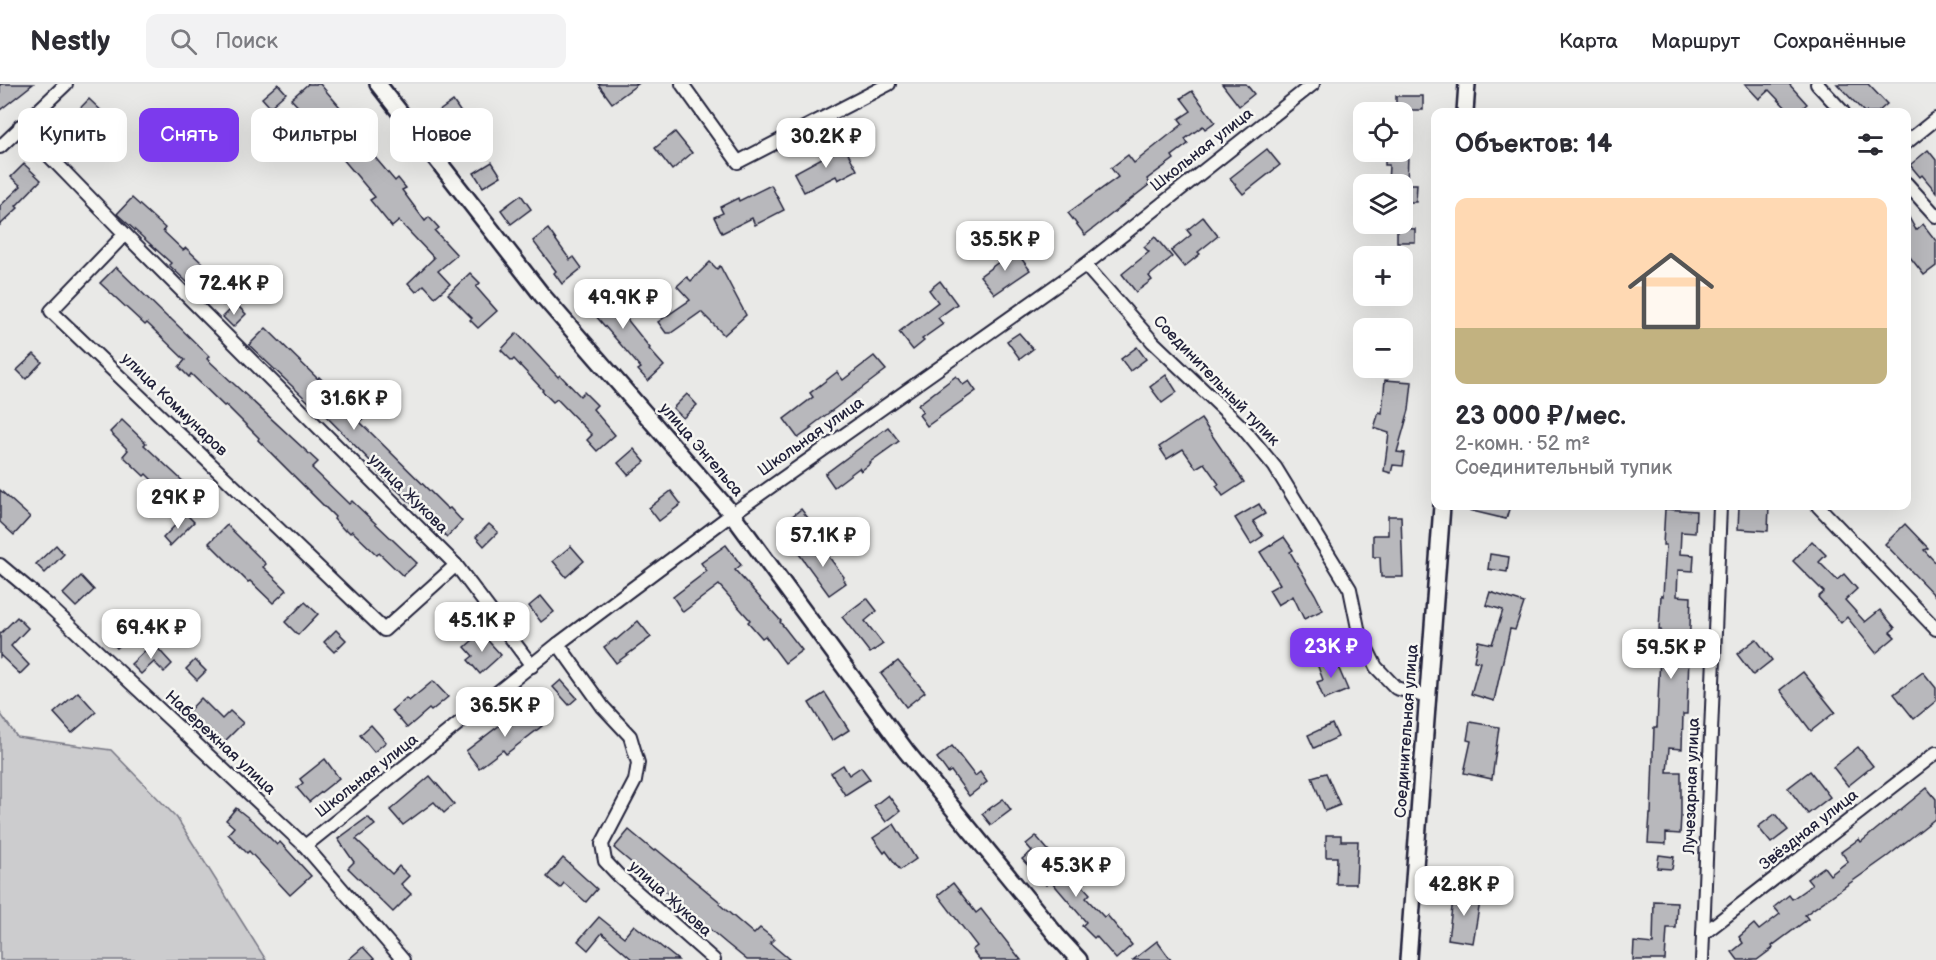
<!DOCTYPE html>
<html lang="ru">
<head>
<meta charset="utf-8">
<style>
	body { margin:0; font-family:"Balsamiq Sans",sans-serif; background:#f2f2f3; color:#2b2b33; height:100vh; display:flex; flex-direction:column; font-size:22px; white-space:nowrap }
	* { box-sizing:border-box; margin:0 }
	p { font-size:20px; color:#7c7c81 }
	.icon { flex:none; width:33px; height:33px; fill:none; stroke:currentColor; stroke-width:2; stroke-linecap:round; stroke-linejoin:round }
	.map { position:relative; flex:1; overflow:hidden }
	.drawer { position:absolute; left:1431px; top:24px; width:480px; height:402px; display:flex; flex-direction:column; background:#fff; border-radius:12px; box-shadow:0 6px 24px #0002 }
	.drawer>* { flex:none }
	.top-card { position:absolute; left:18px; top:24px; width:570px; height:54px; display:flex; gap:12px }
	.controls { position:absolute; left:1353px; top:18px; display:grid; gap:12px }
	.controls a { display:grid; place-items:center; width:60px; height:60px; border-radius:12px; background:#fff; box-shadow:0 6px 24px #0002; font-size:30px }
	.price { position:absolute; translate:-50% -51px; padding:0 14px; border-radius:12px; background:#fff; color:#222; font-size:20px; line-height:39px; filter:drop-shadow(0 2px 3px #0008) }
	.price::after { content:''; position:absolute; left:50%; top:36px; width:18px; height:14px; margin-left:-9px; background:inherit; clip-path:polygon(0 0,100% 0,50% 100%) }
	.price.active { background:#7c3aed; color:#fff }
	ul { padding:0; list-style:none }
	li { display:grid; align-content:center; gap:12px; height:318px; padding:0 24px }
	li+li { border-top:2px solid #e1e1e2 }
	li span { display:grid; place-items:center; height:186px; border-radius:12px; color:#555 }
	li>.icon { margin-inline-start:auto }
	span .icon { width:108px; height:108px; fill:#fffc; stroke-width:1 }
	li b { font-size:26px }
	h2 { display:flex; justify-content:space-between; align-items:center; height:72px; padding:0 24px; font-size:26px }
	.chip { padding:0 21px; border-radius:12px; background:#fff; box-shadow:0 6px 24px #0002; font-size:21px; line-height:54px }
	.chip.active { background:#7c3aed; color:#fff }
	header { display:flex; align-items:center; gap:36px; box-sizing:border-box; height:84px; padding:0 30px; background:#fff; border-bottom:2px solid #e1e1e2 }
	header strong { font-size:28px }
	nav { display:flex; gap:33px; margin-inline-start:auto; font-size:21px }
	.search { width:420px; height:54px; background:#f2f2f3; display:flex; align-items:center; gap:15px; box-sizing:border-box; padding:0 21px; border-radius:12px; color:#7c7c81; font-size:22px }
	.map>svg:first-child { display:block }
	.green { fill:#ccccce; stroke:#777784; stroke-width:1.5 }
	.building { fill:#b8b8bc; stroke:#22223b; stroke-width:1.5 }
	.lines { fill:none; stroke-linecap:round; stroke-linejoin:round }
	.minor-casing { stroke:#22223b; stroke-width:16 }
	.tertiary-casing { stroke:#22223b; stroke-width:20 }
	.minor { stroke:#f6f6f2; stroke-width:12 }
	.tertiary { stroke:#f6f6f2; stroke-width:15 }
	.labels { text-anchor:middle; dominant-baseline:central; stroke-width:5; stroke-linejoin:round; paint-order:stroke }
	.street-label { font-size:16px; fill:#22223b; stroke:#f6f6f2 }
</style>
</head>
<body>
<header>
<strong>Nestly</strong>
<div class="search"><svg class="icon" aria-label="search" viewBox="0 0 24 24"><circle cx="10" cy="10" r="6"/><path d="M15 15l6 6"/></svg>Поиск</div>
<nav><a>Карта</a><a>Маршрут</a><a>Сохранённые</a></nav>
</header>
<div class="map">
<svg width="1936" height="876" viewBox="0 0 1936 876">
	<rect width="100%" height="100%" fill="#e9e9e7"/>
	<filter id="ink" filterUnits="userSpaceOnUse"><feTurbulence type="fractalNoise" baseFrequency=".0167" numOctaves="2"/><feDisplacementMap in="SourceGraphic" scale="12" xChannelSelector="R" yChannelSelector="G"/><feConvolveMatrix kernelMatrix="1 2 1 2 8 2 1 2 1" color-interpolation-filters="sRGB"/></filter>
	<g filter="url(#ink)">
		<path class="green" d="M0 629 17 653 111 666 177 734 266 876H0Z"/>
		<g class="building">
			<path d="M0 0H33L0 26Z"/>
			<path d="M278 0 286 9 270 23 262 14Z"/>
			<path d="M308 0H320L346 30 328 46 313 30 308 33 291 15Z"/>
			<path d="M598 0H638L612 19Z"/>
			<path d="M1222 0H1246L1254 10 1239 22Z"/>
			<path d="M1745 0H1789L1807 20 1798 28H1790L1769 6 1759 15Z"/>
			<path d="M1837 0H1868L1887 20 1878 28H1864Z"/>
			<path d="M1192 7 1215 38 1205 45 1203 42 1185 55 1188 60 1172 72 1174 75 1147 95 1150 100 1085 151 1068 129 1118 93 1111 84 1128 71 1134 79 1183 40 1179 35 1191 27 1181 14Z"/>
			<rect x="1396" y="12" width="27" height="14"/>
			<path d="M89 15 107 32 75 66 57 48Z"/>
			<path d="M453 17 466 36 450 47 438 28Z"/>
			<path d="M675 48 692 69 672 86 655 64Z"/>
			<path d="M361 57 395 97 398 94 406 104 402 106 425 137 429 133 439 144 435 147 457 171 438 187 450 200 435 213 424 201 416 208 408 199 434 174 399 137 392 143 370 116 375 113 342 74Z"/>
			<path d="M844 62 857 86 838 96 836 92 804 108 794 89Z"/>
			<path d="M1267 65 1280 81 1243 110 1230 94Z"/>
			<path d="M1928 66 1936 76V108L1922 91 1920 93 1910 81Z"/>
			<path d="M1385 70 1408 71 1407 100H1417L1416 118H1402V100H1388L1389 81H1385Z"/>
			<path d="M492 78 501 92 483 103 474 89Z"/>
			<path d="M24 80 41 96 16 122 18 124 0 141V122L21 102 11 93Z"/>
			<path d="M771 101 784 126 755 141 752 134 722 149 714 133 723 129 720 123 738 114 739 117Z"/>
			<path d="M521 111 531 125 511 140 501 126Z"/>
			<path d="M132 114 165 144 163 147 183 166 186 164 235 210 223 221 212 210 206 216 169 181 171 179 117 130Z"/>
			<path d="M1906 128 1916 146 1923 140 1936 157V182L1924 191 1906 168Z"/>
			<path d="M1203 133 1218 152 1198 168 1200 170 1184 183 1171 167 1191 151 1187 146Z"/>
			<path d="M1397 144 1415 145V158H1397Z"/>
			<path d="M548 145 570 176 574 173 582 184 562 200 554 189 556 187 533 157Z"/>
			<path d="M1155 153 1172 173 1149 192 1152 196 1136 208 1122 190 1149 168 1144 163Z"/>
			<path d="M1015 166 1030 186 995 210 980 192Z"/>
			<path d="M710 178 717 185 720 182 746 231 724 251 701 228 671 249H666L658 238 690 216 677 202 687 193 691 197Z"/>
			<path d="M116 183 169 235 170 234 209 272 207 275 318 378 312 384 349 420 352 417 417 479 403 492 379 469 377 471 352 447 350 449 346 445 345 447 334 435 335 433 258 356 259 354 226 321 224 322 191 290 189 293 179 283 185 276 147 239 145 241 100 199Z"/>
			<path d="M470 189 480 199 476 203 497 227 478 244 470 236 472 234 448 210Z"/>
			<path d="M940 197 957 220 938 234 943 240 922 255 924 257 913 266 899 248 938 218 929 206Z"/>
			<path d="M599 201 611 215 618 209 630 223 622 229 650 264 649 265 664 282 648 297 638 286 641 284 582 216Z"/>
			<path d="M236 220 246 230 233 243 223 233Z"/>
			<path d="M266 244 318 295 319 293 346 319 363 335 360 338 448 425 450 424 462 437 447 453 379 389 380 387 315 321 314 323 249 261Z"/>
			<path d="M517 249 558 293 560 291 580 312 584 308 597 321 593 325 615 351 597 367 587 356 592 351 557 315 553 318 542 307 543 306 514 275 512 277 501 266Z"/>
			<path d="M1019 249 1033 265 1020 275 1007 257Z"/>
			<path d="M1137 263 1146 275 1130 287 1121 275Z"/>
			<path d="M34 270 42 278 26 295 17 286Z"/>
			<path d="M874 272 886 286 810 343 812 344 798 354 784 335 813 313 810 309 837 288 843 296Z"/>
			<path d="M1166 291 1177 308 1162 319 1150 303Z"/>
			<path d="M956 292 963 301 969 297 976 307 927 342 919 331 923 328 918 321Z"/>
			<path d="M1385 296 1412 298 1409 326 1397 368 1405 369 1403 382 1393 381 1391 389 1384 387 1389 349 1374 344 1379 328 1382 329Z"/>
			<path d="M687 310 697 321 683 334 673 324Z"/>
			<path d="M1201 335 1244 398 1223 412 1216 402 1219 400 1204 379 1196 384 1183 365 1167 375 1159 363Z"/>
			<path d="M122 336 146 359 144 361 187 401 172 416 146 390 144 392 123 372 128 366 110 348Z"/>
			<path d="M888 343 899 357 870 378 871 379 861 387 859 384 834 403 825 390Z"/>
			<path d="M634 365 645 378 628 391 618 379Z"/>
			<path d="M0 406 30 433 14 451 0 438Z"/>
			<path d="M671 407 681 420 659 437 649 424Z"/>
			<path d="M1259 420 1265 430 1253 437 1263 452 1251 460 1235 434Z"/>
			<path d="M1469 422H1510L1506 435 1468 426Z"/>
			<path d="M1739 422H1769L1768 447 1738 445Z"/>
			<path d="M801 425 815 443 803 452 790 434Z"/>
			<path d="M1665 425 1696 427 1695 449 1681 448 1680 470 1694 471 1693 487 1678 486 1677 512 1691 513 1687 630H1683L1682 665 1669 664 1667 688H1681V731L1680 750 1666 749V760L1648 759 1650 730H1651L1654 643H1657L1661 546H1659L1661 511 1663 512 1666 461H1663Z"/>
			<path d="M186 430 194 438 170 462 163 454Z"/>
			<path d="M1388 432H1401L1403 493H1381L1380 473H1373V451H1388Z"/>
			<path d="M489 440 498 448 484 462 476 453Z"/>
			<path d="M1905 440 1928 464 1924 466 1936 479V513L1885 460Z"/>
			<path d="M227 441 266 480 263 483 287 506 273 519 250 497 248 498 209 459Z"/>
			<path d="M1284 453 1293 466 1290 468 1315 510 1323 526 1304 535 1293 512 1278 521 1269 506 1280 500 1260 468Z"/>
			<path d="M817 457 844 493 843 494 846 499 829 511 799 470Z"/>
			<path d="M1812 457 1826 471 1819 478 1837 496 1844 490 1857 505 1845 516 1865 538 1880 526 1895 544 1890 548 1895 553 1876 569 1847 533 1841 539 1818 513 1824 508 1793 477Z"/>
			<path d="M56 461 64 470 45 489 36 480Z"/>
			<path d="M726 461 741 481 735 486 781 537 780 538 802 566 785 579 765 552 762 554 748 538 750 536 719 501 683 528 673 513 707 487 701 479Z"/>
			<path d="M571 462 584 477 566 493 553 477Z"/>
			<path d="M1490 470 1509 473 1507 488 1488 485Z"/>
			<path d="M81 492 94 506 76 523 63 510Z"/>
			<path d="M1490 508 1524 519 1515 546 1510 545 1494 617 1471 610 1480 578 1474 577 1478 557 1492 560 1503 526 1486 521Z"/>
			<path d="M541 512 554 528 541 538 529 522Z"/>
			<path d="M867 514 877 527 865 537 883 560 870 569 842 533Z"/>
			<path d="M305 518 318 530 298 551 285 538Z"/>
			<path d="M17 533 28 544 11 562 29 581 20 590 1 572 0 573V550Z"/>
			<path d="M127 535 137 547 117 564 106 552Z"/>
			<path d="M638 537 651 553 616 579 604 563 615 555 616 556Z"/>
			<path d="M336 546 346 556 334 568 324 558Z"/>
			<path d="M481 549 501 571 480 590 468 576 473 572 465 563Z"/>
			<path d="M1756 555 1772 576 1753 591 1737 570Z"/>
			<path d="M153 559 172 580 164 588 154 578 141 590 131 580Z"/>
			<path d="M1334 573 1348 606 1324 616 1317 598 1323 596 1317 580Z"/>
			<path d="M195 576 206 587 197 596 186 585Z"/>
			<path d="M898 577 925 608 906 623 881 590Z"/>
			<path d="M1803 588 1835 628 1811 647 1780 606Z"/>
			<path d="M1923 588 1936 604V617L1914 635 1894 610Z"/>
			<path d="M561 596 577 614 569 621 553 603Z"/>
			<path d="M433 597 448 613 431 627 429 625 407 644 392 626 406 614 409 617Z"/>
			<path d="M78 608 96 628 72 649 54 629Z"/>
			<path d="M825 609 849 646 832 657 809 619Z"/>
			<path d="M201 614 222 635 230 627 243 639 218 664 184 632Z"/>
			<path d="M528 623 542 642 506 670 503 666 479 684 466 667 500 641 502 643Z"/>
			<path d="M1470 638 1499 643 1492 695 1464 689 1471 657 1467 656Z"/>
			<path d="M1332 640 1338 653 1314 664 1308 651Z"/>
			<path d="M371 641 386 658 374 668 360 651Z"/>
			<path d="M952 662 975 692 980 688 987 698 969 712 951 687 948 689 937 674Z"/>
			<path d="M1858 663 1873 682 1848 702 1833 683Z"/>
			<path d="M325 675 339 694 309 718 297 704 303 699 300 695Z"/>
			<path d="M843 681 849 691 861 683 870 695 845 711 831 689Z"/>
			<path d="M1810 687 1830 713 1808 730 1788 704Z"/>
			<path d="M1326 689 1340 721 1325 727 1312 693Z"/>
			<path d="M430 692 454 720 444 729 434 718 403 741 390 726Z"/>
			<path d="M1927 704 1936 715V734L1888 772 1805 831 1808 835 1772 862 1773 864 1757 876H1738L1732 868 1743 859 1739 853 1754 840 1759 846 1780 830 1774 823 1789 811 1792 815 1812 801 1807 795 1824 783 1830 791 1848 777 1841 768 1859 755 1861 758Z"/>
			<path d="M888 711 900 727 886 738 874 722Z"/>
			<path d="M1003 715 1011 726 991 741 982 730Z"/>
			<path d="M236 724 255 739 277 761 280 758 311 792 290 811 249 767 247 769 228 750 234 743 226 736Z"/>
			<path d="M1775 730 1788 746 1771 759 1758 743Z"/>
			<path d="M368 733 375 741 356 755 392 790 399 782 409 792 401 800 411 810 393 828 348 784 354 778 338 755Z"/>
			<path d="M894 740 916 775 900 786 886 767 884 769 873 754Z"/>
			<path d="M629 746 654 767 656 765 720 818 719 820 754 850 760 844 774 855 770 859 790 876H747L726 859 614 764Z"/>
			<path d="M1326 751H1341V757H1358L1356 800H1336L1337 773H1326Z"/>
			<path d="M1036 752 1078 801 1080 799 1090 810 1086 814 1104 833 1107 831 1132 861 1116 875 1096 852 1094 854 1082 842 1086 838 1051 797 1046 801 1022 775 1032 767 1026 760Z"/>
			<path d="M1659 771 1674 773 1672 785 1657 784Z"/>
			<path d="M563 774 597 805 586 818 564 799 560 804 547 793Z"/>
			<path d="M953 799 976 829 981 825 1021 876H980L972 866 977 862 938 811Z"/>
			<path d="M1454 808 1481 812 1473 859 1448 855Z"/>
			<path d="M1654 817 1677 818 1676 844H1667L1665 876H1633L1634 858 1653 860Z"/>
			<path d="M599 833 624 853 634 841 678 876H633L602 849 588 866 578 857Z"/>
			<path d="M1157 857 1171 876H1133Z"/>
			<path d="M363 863 375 876H348Z"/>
		</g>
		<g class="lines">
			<defs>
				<g id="minor">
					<path d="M682 0 738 78 889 0"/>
					<path d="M1817 0 1843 28"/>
					<path d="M20 42 125 150 456 481 532 582"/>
					<path d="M1906 59 1936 35"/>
					<path d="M0 63 66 0"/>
					<path d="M1906 99 1936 132"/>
					<path d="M125 150 51 227 384 546 456 481"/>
					<path d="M1085 181 1153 258 1242 343 1275 383 1350 505 1359 549 1376 583 1396 604 1427 613"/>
					<path d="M1818 422 1936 545"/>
					<path d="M0 481 49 522 305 762 403 876"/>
					<path d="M558 560 603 623 630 652 638 679 635 697 602 760 605 777 619 792 714 876"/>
					<path d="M305 762 558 560 732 430 1085 181 1313 0"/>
					<path d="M1703 850 1936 669"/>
					<path d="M1702 876 1720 422"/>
				</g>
				<g id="tertiary">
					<path d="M378 0 542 211 732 430 906 667 1057 852 1079 876"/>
					<path d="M1465 28 1467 0"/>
					<path d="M1408 876 1442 422"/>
				</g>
			</defs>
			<use href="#minor" class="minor-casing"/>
			<use href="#tertiary" class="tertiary-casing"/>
			<use href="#minor" class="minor"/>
			<use href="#tertiary" class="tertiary"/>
		</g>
	</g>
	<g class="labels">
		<g class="street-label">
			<text transform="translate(1202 66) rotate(-38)">Школьная улица</text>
			<text transform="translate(1216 297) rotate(46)">Соединительный тупик</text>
			<text transform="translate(174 321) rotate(44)">улица Коммунаров</text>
			<text transform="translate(811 353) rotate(-35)">Школьная улица</text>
			<text transform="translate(701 366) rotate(49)">улица Энгельса</text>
			<text transform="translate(408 410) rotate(45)">улица Жукова</text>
			<text transform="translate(1407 647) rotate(-86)">Соединительная улица</text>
			<text transform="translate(220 659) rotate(43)">Набережная улица</text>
			<text transform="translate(367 692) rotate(-38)">Школьная улица</text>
			<text transform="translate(1692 702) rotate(-88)">Лучезарная улица</text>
			<text transform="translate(1809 746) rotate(-38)">Звёздная улица</text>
			<text transform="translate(670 815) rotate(42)">улица Жукова</text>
		</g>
	</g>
</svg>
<div class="controls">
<a><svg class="icon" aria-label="locate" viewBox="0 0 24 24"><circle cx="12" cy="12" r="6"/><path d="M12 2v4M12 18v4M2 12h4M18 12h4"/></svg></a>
<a><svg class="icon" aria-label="layers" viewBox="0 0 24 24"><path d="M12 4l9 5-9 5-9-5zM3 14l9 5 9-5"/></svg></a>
<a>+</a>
<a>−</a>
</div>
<b class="price" style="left:826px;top:85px">30.2K ₽</b>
<b class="price" style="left:1005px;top:188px">35.5K ₽</b>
<b class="price" style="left:234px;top:232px">72.4K ₽</b>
<b class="price" style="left:623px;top:246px">49.9K ₽</b>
<b class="price" style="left:354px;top:347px">31.6K ₽</b>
<b class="price" style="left:178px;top:446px">29K ₽</b>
<b class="price" style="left:823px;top:484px">57.1K ₽</b>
<b class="price" style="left:482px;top:569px">45.1K ₽</b>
<b class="price" style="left:151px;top:576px">69.4K ₽</b>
<b class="price active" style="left:1331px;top:595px">23K ₽</b>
<b class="price" style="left:1671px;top:596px">59.5K ₽</b>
<b class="price" style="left:505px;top:654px">36.5K ₽</b>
<b class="price" style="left:1076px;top:814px">45.3K ₽</b>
<b class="price" style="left:1464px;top:833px">42.8K ₽</b>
<div class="top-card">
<a class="chip">Купить</a>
<a class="chip active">Снять</a>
<a class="chip">Фильтры</a>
<a class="chip">Новое</a>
</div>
<section class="drawer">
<h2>Объектов: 14<svg class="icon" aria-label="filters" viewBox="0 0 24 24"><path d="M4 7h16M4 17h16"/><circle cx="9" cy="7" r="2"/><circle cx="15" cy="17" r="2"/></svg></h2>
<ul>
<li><span style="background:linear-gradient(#ffd9b3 70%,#c2b280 0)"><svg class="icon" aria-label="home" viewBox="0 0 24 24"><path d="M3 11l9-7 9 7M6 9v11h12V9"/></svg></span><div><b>23 000 ₽/мес.</b><p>2-комн. · 52 m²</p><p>Соединительный тупик</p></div></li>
</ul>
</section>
</div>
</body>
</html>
